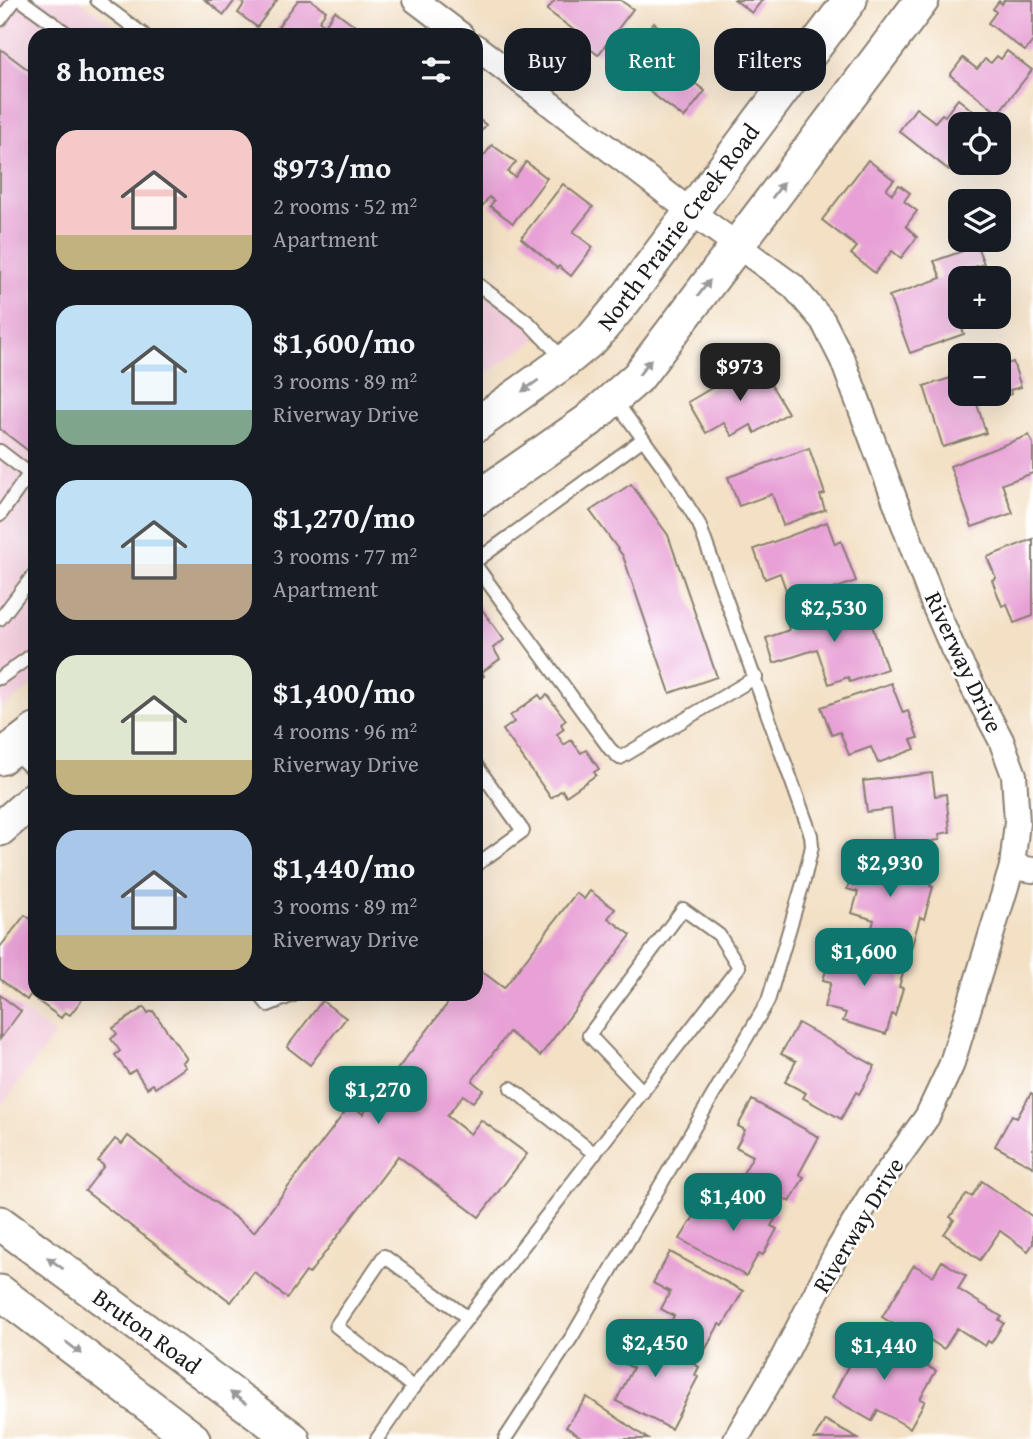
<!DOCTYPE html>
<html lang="en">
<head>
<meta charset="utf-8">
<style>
	body { margin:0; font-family:"Gentium Book Plus",serif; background:#20242c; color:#f1f3f6; height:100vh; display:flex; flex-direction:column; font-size:26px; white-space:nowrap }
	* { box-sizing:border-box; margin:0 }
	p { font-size:23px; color:#9ea1a6 }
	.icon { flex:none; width:38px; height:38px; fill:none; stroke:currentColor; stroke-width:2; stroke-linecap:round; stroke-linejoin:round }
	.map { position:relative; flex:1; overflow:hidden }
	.details { position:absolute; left:28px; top:28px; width:455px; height:973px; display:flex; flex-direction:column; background:#171b24; border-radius:21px; box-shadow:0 7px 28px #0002 }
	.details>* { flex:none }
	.guide { position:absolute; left:504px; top:28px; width:424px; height:63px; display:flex; gap:14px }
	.buttons { position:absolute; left:948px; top:112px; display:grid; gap:14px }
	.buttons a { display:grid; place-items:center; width:63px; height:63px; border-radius:14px; background:#171b24; box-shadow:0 7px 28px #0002; font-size:35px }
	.price { position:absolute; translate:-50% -60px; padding:0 16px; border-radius:14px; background:#0f766e; color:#fff; font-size:23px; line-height:46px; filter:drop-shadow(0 2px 4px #0008) }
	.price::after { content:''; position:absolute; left:50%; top:42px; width:21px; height:16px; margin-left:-10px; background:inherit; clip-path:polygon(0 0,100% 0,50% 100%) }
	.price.current { background:#222; color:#fff }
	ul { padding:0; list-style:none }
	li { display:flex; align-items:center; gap:21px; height:175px; padding:0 28px }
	li span { display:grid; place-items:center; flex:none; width:196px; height:140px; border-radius:21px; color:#555 }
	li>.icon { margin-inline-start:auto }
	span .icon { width:84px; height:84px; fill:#fffc; stroke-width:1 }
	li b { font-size:30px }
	h2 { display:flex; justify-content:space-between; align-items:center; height:84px; padding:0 28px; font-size:30px }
	.chip { padding:0 24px; border-radius:21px; background:#171b24; box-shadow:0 7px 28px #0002; font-size:24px; line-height:63px }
	.chip.current { background:#0f766e; color:#fff }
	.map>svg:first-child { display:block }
	.built { fill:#f3cfde }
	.building { fill:#e8a1d6 }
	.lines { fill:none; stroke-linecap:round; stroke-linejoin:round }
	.service-casing { stroke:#887e70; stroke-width:16 }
	.minor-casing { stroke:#887e70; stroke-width:28 }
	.secondary-casing { stroke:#887e70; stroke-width:37 }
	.service { stroke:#fff; stroke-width:12 }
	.minor { stroke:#fff; stroke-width:24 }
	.secondary { stroke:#fff; stroke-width:33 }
	.oneway { fill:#999 }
	.labels { text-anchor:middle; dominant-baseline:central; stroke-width:5; stroke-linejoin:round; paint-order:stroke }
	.street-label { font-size:24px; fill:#1c1c1c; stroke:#fff }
</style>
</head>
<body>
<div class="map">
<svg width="1033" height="1439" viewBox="0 0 1033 1439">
	<rect width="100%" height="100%" fill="#fff"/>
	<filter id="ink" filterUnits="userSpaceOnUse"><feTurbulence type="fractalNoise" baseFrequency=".0143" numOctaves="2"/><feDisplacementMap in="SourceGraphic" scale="14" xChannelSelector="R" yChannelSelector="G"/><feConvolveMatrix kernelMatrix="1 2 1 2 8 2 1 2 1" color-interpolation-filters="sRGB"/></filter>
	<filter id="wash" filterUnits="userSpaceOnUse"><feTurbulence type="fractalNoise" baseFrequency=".00686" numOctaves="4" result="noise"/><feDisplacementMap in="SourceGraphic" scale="28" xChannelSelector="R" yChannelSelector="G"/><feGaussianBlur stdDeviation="1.57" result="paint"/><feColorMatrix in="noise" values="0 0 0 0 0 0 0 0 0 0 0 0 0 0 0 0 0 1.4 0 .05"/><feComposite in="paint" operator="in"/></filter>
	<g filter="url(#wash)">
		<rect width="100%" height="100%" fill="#f3e0c5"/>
		<g class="built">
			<path d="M0 0H79L128 35H35V684L0 710Z"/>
			<path d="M476 286 543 335 476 380Z"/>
			<path d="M0 994 55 1035 0 1107Z"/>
		</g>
		<g id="blocks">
			<g class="building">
				<path d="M205 0H235L224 15Z"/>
				<path d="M238 0H277L257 27 238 13 244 4Z"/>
				<path d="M298 0H311L326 11 319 21 325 25 335 11 357 27 352 35H272Z"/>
				<path d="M555 0H620L633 9 598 55 576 38 579 34 547 10Z"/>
				<path d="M735 0H762L752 13Z"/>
				<path d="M1004 0H1033V41L1025 51 988 23 996 12 993 9 999 1 1002 4Z"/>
				<path d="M654 23 683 45 690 60 688 78 705 91 684 118 619 68Z"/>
				<path d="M2 50 35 75V456L0 429V52Z"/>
				<path d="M1007 51 1032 70 998 113 950 75 963 58 977 69 985 59 991 63 997 56 1001 59Z"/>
				<path d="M958 99 987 122 985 124H961V156L949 170 899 131 916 108 935 122 942 114 945 116Z"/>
				<path d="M476 117 486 125 476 138Z"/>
				<path d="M492 145 516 162 508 172 515 177 526 162 547 178 513 223 490 206 494 201 489 197 478 212 476 211V166Z"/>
				<path d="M868 160 894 180 886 189 892 194 899 185 910 193 904 201 917 211 906 226 917 237 901 258 892 251 875 273 851 254 857 247 822 220Z"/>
				<path d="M563 184 593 207 573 232 593 247 571 276 559 266 557 268 521 238Z"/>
				<path d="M977 246 984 264 965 270 968 278H961V304L954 306 964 334 910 353 889 296 941 278 934 261Z"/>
				<path d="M757 361 788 413 755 433 751 425 732 436 724 423 706 433 688 402Z"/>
				<path d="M1002 362 1003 365 1013 362 1021 387 1010 390 1011 394 977 404 986 433 943 447 924 386 961 375V394H999V363Z"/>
				<path d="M1029 435 1033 444V473L1002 484 1013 513 972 527 950 466Z"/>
				<path d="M809 448 825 494 820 495 825 510 783 525 772 494 739 506 728 477Z"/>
				<path d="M631 484 668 535 717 677 670 693 623 556 590 511Z"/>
				<path d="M827 522 835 544 841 541 856 581 807 599 803 587 787 593 780 573 765 579 754 549Z"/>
				<path d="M1033 539V616L1014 623 1007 604 1002 606 992 580 996 578 987 557Z"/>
				<path d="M476 601 504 640 493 648 500 659 482 672 484 676 476 682Z"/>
				<path d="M858 602 863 616 868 614 887 669 850 682 848 677 829 684 817 649 774 663 766 638 789 630 788 626Z"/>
				<path d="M891 683 903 713 908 711 918 738 911 740 915 749 878 763 871 747 849 755 840 732 832 735 821 707Z"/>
				<path d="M539 695 542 699 547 695 566 720 561 724 564 729 557 734 564 745 571 740 581 753 586 750 599 769 594 772 596 775 566 796 562 790 551 798 503 730 514 722 510 716Z"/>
				<path d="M932 773 935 796 946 794 950 832 939 834 940 840 895 846 891 809 867 812 863 781Z"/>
				<path d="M857 855 932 877 930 886 933 887 924 919 920 917 911 949 870 937 874 920 852 913 858 892 847 889Z"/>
				<path d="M590 891 615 909 608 918 631 935 540 1056 509 1032 472 1081 483 1090 473 1102 463 1095 447 1116 470 1134 481 1120 527 1154 479 1217 398 1156 309 1274 306 1272 287 1298 254 1272 231 1302 85 1191 104 1166 98 1161 115 1139 122 1144 128 1136 254 1232 344 1113 341 1110 347 1102 363 1114 455 994H476V967L504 988 576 893 584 899Z"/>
				<path d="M25 915 35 922V994H86L70 1015 65 1012 61 1018 30 995 27 1000 0 979V947Z"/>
				<path d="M834 945 905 966 899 987 903 988 895 1016 892 1014 886 1034 843 1021 846 1013 824 1007 831 982 823 980Z"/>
				<path d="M0 995 21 1011 0 1039Z"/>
				<path d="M322 1001 346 1018 310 1065 287 1047Z"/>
				<path d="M144 1007 148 1013 153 1011 187 1059 182 1062 186 1067 155 1088 153 1084 147 1088 135 1070 129 1074 115 1055 120 1051 111 1039 117 1034 113 1028Z"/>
				<path d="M798 1023 875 1066 859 1094 856 1092 841 1119 803 1098 806 1093 785 1082 796 1061 781 1054Z"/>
				<path d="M1031 1093 1033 1094V1167L995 1146 1012 1115 1017 1118Z"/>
				<path d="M752 1100 819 1137 799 1174 804 1177 790 1202 742 1175 753 1156 736 1147 745 1130 738 1126Z"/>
				<path d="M982 1181 1033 1217V1244L1028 1251 1000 1231 980 1260 944 1234 954 1220 950 1217 967 1194 972 1197Z"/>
				<path d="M739 1192 778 1214 771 1226 777 1229 763 1255 759 1253 746 1276 680 1239 696 1213 712 1206 728 1211Z"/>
				<path d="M670 1252 743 1291 723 1326 719 1324 703 1354 665 1333 674 1316 661 1309 670 1292 653 1283Z"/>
				<path d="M942 1261 966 1276 958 1289 1002 1317 999 1320 1004 1323 991 1343 988 1341 985 1346 957 1328 944 1349 930 1340 927 1345 882 1317 914 1265 933 1276Z"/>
				<path d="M632 1328 699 1367 695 1375 698 1377 671 1429 616 1401 633 1368 616 1359Z"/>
				<path d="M865 1332 936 1371 920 1399 925 1401 910 1428 878 1410 872 1421 832 1398Z"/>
				<path d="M587 1397 648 1439H584L566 1427Z"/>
				<path d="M825 1420 860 1439H814Z"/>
			</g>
		</g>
	</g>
	<g filter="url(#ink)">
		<use href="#blocks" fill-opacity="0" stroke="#887e70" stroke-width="2"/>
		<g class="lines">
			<defs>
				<g id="service">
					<path d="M21 0 69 35"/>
					<path d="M97 0 144 35"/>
					<path d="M0 20 15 0"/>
					<path d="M476 283 529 323 565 361"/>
					<path d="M0 451 35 478"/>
					<path d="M0 515 29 474"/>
					<path d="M476 561 643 439"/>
					<path d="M476 566 610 749 620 758 756 677"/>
					<path d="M0 619 35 573"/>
					<path d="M0 678 35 653"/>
					<path d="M12 751 35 772"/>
					<path d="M476 765 523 831 476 865"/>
					<path d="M259 994 268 1005 296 994"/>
					<path d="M511 1088 595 1154"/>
					<path d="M414 1388 336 1326 384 1256 468 1318"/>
					<path d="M377 1439 407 1396 739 967 719 935 683 909 589 1035 643 1092"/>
					<path d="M505 1439 573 1335 768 1001 804 880 812 846 811 835 699 524 665 469 614 399"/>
				</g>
				<g id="minor">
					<path d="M415 0 461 35"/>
					<path d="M476 47 690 211 793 286 823 321 843 361 934 605 954 651 1001 740 1014 775 1017 822 1012 867 951 1066 927 1117 869 1198 837 1252 783 1358 736 1439"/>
					<path d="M1012 867 1033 870"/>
				</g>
				<g id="secondary">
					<path d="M476 425 565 361 593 338 625 300 850 0"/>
					<path d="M476 499 588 421 638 377 922 0"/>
					<path d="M0 758 35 731"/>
					<path d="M0 829 35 798"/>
					<path d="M0 1223 293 1439"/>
					<path d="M0 1292 193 1439"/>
				</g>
			</defs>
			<use href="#service" class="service-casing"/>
			<use href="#minor" class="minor-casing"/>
			<use href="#secondary" class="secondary-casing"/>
			<use href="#service" class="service"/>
			<use href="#minor" class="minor"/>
			<use href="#secondary" class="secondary"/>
		</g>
		<defs><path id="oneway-solid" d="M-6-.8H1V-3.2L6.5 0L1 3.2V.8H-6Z" transform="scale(1.75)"/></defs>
		<g class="oneway">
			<use href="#oneway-solid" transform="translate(778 190) rotate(-53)"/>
			<use href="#oneway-solid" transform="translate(704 288) rotate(-53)"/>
			<use href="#oneway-solid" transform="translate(645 367) rotate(-53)"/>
			<use href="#oneway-solid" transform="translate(530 386) rotate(145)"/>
			<use href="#oneway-solid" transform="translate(55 1263) rotate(-144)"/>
			<use href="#oneway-solid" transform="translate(74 1348) rotate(37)"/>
			<use href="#oneway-solid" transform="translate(238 1398) rotate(-144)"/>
		</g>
	</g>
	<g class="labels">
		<g class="street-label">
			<text transform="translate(678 227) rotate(-53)">North Prairie Creek Road</text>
			<text transform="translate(964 662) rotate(65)">Riverway Drive</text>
			<text transform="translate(858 1225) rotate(-59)">Riverway Drive</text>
			<text transform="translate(147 1331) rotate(36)">Bruton Road</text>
		</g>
	</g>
</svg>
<div class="buttons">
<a><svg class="icon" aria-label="locate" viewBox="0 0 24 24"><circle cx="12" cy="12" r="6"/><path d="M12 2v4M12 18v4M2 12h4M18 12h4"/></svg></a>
<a><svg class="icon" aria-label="layers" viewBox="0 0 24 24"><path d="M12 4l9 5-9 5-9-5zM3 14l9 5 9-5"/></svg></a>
<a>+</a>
<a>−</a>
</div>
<b class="price current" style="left:740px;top:403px">$973</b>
<b class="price" style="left:834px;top:644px">$2,530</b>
<b class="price" style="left:890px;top:899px">$2,930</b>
<b class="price" style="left:864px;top:988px">$1,600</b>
<b class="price" style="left:378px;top:1126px">$1,270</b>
<b class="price" style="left:733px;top:1233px">$1,400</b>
<b class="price" style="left:655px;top:1379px">$2,450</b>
<b class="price" style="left:884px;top:1382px">$1,440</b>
<div class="guide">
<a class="chip">Buy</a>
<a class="chip current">Rent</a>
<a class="chip">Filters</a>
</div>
<section class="details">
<h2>8 homes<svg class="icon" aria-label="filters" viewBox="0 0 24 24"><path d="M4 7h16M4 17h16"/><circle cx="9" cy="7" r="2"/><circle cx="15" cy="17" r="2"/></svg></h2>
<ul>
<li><span style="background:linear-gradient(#f6c9c9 75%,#c2b280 0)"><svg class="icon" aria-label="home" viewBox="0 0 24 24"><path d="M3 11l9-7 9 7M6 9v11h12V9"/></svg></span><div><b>$973/mo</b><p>2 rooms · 52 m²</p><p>Apartment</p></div></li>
<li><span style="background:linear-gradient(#bfe0f5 75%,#7fa58c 0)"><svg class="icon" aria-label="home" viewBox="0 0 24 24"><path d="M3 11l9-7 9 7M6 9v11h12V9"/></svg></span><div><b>$1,600/mo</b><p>3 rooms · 89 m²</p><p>Riverway Drive</p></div></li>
<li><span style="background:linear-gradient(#bfe0f5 60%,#b9a48a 0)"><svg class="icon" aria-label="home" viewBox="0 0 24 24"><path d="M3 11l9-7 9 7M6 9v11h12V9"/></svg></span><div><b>$1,270/mo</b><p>3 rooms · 77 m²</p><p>Apartment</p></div></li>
<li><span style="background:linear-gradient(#dfe7d0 75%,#c2b280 0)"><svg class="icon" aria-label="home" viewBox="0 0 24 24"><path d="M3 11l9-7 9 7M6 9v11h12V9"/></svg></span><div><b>$1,400/mo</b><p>4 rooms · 96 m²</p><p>Riverway Drive</p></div></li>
<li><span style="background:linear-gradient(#a9c7e8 75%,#c2b280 0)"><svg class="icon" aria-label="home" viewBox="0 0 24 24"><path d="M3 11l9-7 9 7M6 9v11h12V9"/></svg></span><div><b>$1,440/mo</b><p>3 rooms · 89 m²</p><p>Riverway Drive</p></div></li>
</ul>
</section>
</div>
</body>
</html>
